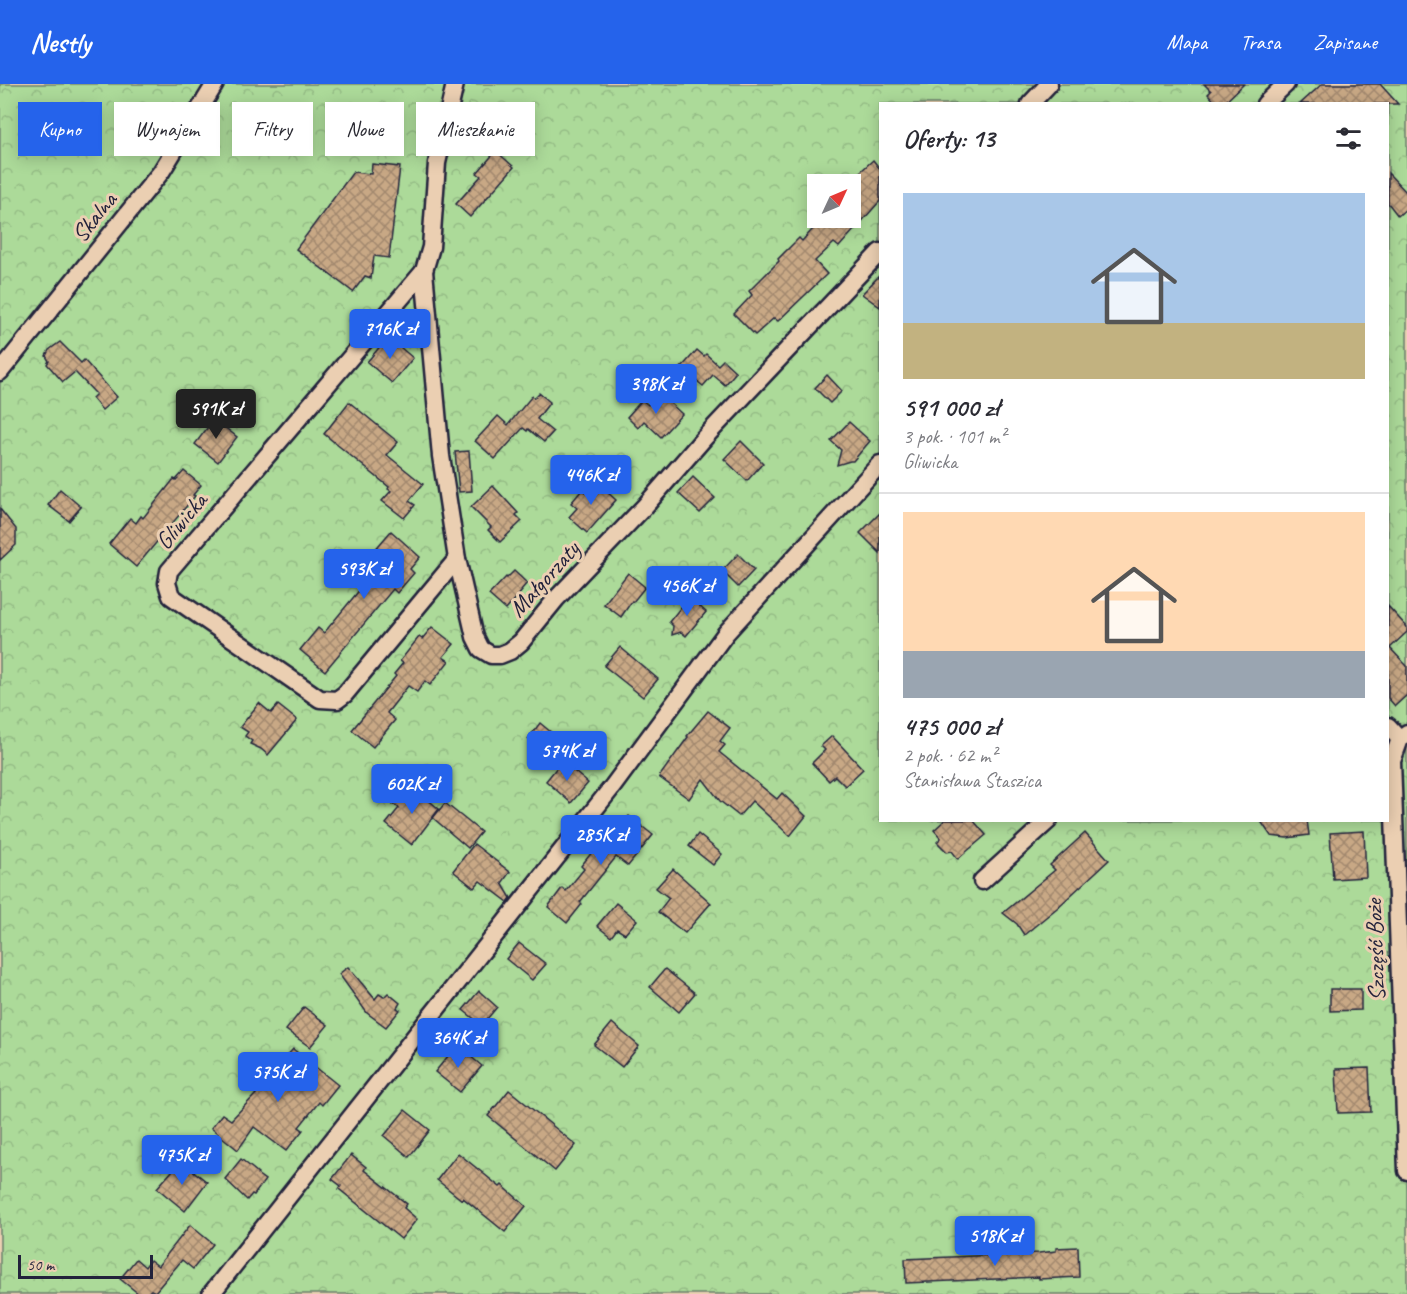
<!DOCTYPE html>
<html lang="pl">
<head>
<meta charset="utf-8">
<style>
	body { margin:0; font-family:Caveat,sans-serif; background:#f7f7f7; color:#2b2b33; height:100vh; display:flex; flex-direction:column; font-size:22px; white-space:nowrap }
	* { box-sizing:border-box; margin:0 }
	p { font-size:20px; color:#7c7c81 }
	.icon { flex:none; width:33px; height:33px; fill:none; stroke:currentColor; stroke-width:2; stroke-linecap:round; stroke-linejoin:round }
	.map { position:relative; flex:1; overflow:hidden }
	.sheet { position:absolute; left:879px; top:18px; width:510px; height:720px; display:flex; flex-direction:column; background:#fff; border-radius:0px; box-shadow:0 3px 15px #0003 }
	.sheet>* { flex:none }
	.hud { position:absolute; left:18px; top:18px; width:570px; height:54px; display:flex; gap:12px }
	.needle { width:39px; rotate:46deg }
	.fabs { position:absolute; left:807px; top:90px; display:grid; gap:12px }
	.fabs a { display:grid; place-items:center; width:54px; height:54px; border-radius:0px; background:#fff; box-shadow:0 3px 15px #0003; font-size:30px }
	.scale { position:absolute; left:18px; bottom:15px; width:135px; box-sizing:border-box; padding-left:6px; border:3px solid #22223b; border-top:0; font-size:16px; line-height:21px; white-space:nowrap; color:#22223b; -webkit-text-stroke:4px #ebcfb2; paint-order:stroke }
	.price { position:absolute; translate:-50% -51px; padding:0 14px; border-radius:6px; background:#2563eb; color:#fff; font-size:20px; line-height:39px; filter:drop-shadow(0 2px 3px #0008) }
	.price::after { content:''; position:absolute; left:50%; top:36px; width:18px; height:14px; margin-left:-9px; background:inherit; clip-path:polygon(0 0,100% 0,50% 100%) }
	.price.selected { background:#222; color:#fff }
	ul { padding:0; list-style:none }
	li { display:grid; align-content:center; gap:12px; height:318px; padding:0 24px }
	li+li { border-top:2px solid #e1e1e2 }
	li span { display:grid; place-items:center; height:186px; border-radius:0px; color:#555 }
	li>.icon { margin-inline-start:auto }
	span .icon { width:108px; height:108px; fill:#fffc; stroke-width:1 }
	li b { font-size:26px }
	h2 { display:flex; justify-content:space-between; align-items:center; height:72px; padding:0 24px; font-size:26px }
	.pill { padding:0 21px; border-radius:0px; background:#fff; box-shadow:0 3px 15px #0003; font-size:21px; line-height:54px }
	.pill.selected { background:#2563eb; color:#fff }
	header { display:flex; align-items:center; gap:36px; box-sizing:border-box; height:84px; padding:0 30px; background:#2563eb; color:#fff }
	header strong { font-size:28px }
	nav { display:flex; gap:33px; margin-inline-start:auto; font-size:21px }
	.map>svg:first-child { display:block }
	.forest { fill:url(#forest-crowns); stroke:#677e6a; stroke-width:1.5; fill-rule:evenodd }
	.building { fill:url(#building-cross-hatch); stroke:#22223b; stroke-width:1.5 }
	.lines { fill:none; stroke-linecap:round; stroke-linejoin:round }
	.street-casing { stroke:#22223b; stroke-width:21 }
	.street { stroke:#ebcfb2; stroke-width:16 }
	.labels { text-anchor:middle; dominant-baseline:central; stroke-width:6; stroke-linejoin:round; paint-order:stroke }
	.street-label { font-size:24px; fill:#22223b; stroke:#ebcfb2 }
</style>
</head>
<body>
<header>
<strong>Nestly</strong>
<nav><a>Mapa</a><a>Trasa</a><a>Zapisane</a></nav>
</header>
<div class="map">
<svg width="1407" height="1210" viewBox="0 0 1407 1210">
	<defs>
		<pattern id="forest-crowns" width="20" height="18" patternUnits="userSpaceOnUse" patternTransform="scale(1.5)"><rect width="20" height="18" fill="#acda99"/><path d="M2 6a3 3 0 1 1 6 0M12 15a3 3 0 1 1 6 0" fill="none" stroke="#94bb85"/></pattern>
		<pattern id="building-cross-hatch" width="8" height="8" patternUnits="userSpaceOnUse" patternTransform="scale(1.5)"><rect width="8" height="8" fill="#c8a885"/><path d="M0 0l8 8M0 8l8-8" fill="none" stroke="#a2886e"/></pattern>
	</defs>
	<rect width="100%" height="100%" fill="#ebcfb2"/>
	<filter id="ink" filterUnits="userSpaceOnUse"><feTurbulence type="fractalNoise" baseFrequency=".0167" numOctaves="2"/><feDisplacementMap in="SourceGraphic" scale="12" xChannelSelector="R" yChannelSelector="G"/><feConvolveMatrix kernelMatrix="1 2 1 2 8 2 1 2 1" color-interpolation-filters="sRGB"/></filter>
	<g filter="url(#ink)">
		<path class="forest" d="M0 0H1407V1210H0ZM880 20H1388V736H880ZM818 100H850V134H818Z"/>
		<g class="building">
			<path d="M1204 0H1244L1223 20H1217L1208 10 1211 7Z"/>
			<path d="M1322 0H1380L1398 20H1300Z"/>
			<path d="M496 67 514 83 470 133 456 120 481 92 477 89Z"/>
			<path d="M873 76 880 85V117L839 163 834 159 815 177 827 190 778 237 774 234 755 251 734 230 752 211 749 207 779 177 778 175 799 154 802 157 823 134H850V97Z"/>
			<path d="M372 80 400 83 389 174 374 172 371 194 365 192 353 208 296 165 353 88 371 90Z"/>
			<path d="M1388 89 1407 109V124L1398 132 1388 119Z"/>
			<path d="M880 191V223L862 210Z"/>
			<path d="M388 253 413 274 392 299 367 278Z"/>
			<path d="M60 258 81 279 84 276 117 313 102 326 92 314 96 310 75 288 63 298 47 280 49 277 46 272 49 266Z"/>
			<path d="M697 266 704 272 706 270 718 281 723 276 736 288 725 301 713 291 703 302 681 284Z"/>
			<path d="M827 291 842 307 830 319 815 304Z"/>
			<path d="M658 308 682 330 661 353 644 337 638 344 627 333 642 316 648 321Z"/>
			<path d="M539 309 550 318 537 335 553 348 544 358 528 345 527 347 523 344 495 375 475 357 498 332 508 341 532 312 534 314Z"/>
			<path d="M349 318 398 358 387 371 423 400 409 417 415 421 404 434 382 417 391 407 388 405 389 403 324 350Z"/>
			<path d="M214 335 237 353 218 378 195 360Z"/>
			<path d="M849 338 870 357 853 377H850L837 381 841 366 831 357Z"/>
			<path d="M741 357 763 379 747 397 724 375Z"/>
			<path d="M469 367 472 407 459 408 455 368Z"/>
			<path d="M184 387 201 401 193 411 195 412 136 483 109 460 130 434 136 439 141 432 143 434 174 395 176 396Z"/>
			<path d="M693 393 715 414 700 429 678 409Z"/>
			<path d="M595 397 616 416 587 449 569 433 577 424 571 419 582 406 585 408Z"/>
			<path d="M493 402 518 429 516 431 522 437 500 458 488 446 491 443 471 423Z"/>
			<path d="M60 405 81 423 69 437 48 421Z"/>
			<path d="M0 425 16 445V461L0 476Z"/>
			<path d="M880 429V469L860 449Z"/>
			<path d="M391 447 420 473 410 485 414 489 397 509 393 505 325 587 300 566 318 544 324 549 376 486 371 482 373 480 367 475Z"/>
			<path d="M738 470 754 486 738 503 722 487Z"/>
			<path d="M514 487 527 499 521 506 522 507 506 526 489 511 506 493 507 494Z"/>
			<path d="M628 489 645 503 633 518 632 517 621 533 604 520Z"/>
			<path d="M689 513 706 528 686 552 681 548 672 551 673 542 669 538Z"/>
			<path d="M1388 522 1407 543V548L1390 564 1407 582V611L1395 622 1388 614Z"/>
			<path d="M432 543 454 560 443 573 449 577 430 601 425 597 417 608 408 602 387 629 395 636 373 663 352 646 396 592 394 590 403 579 400 577 419 553 422 555Z"/>
			<path d="M620 563 658 595 643 613 604 582Z"/>
			<path d="M259 619 271 629 278 621 297 636 268 671 261 665 250 660 252 657 245 652 248 648 240 643Z"/>
			<path d="M708 627 730 644 720 657 725 661 719 668 777 715 782 709 806 732 790 752 752 717 739 732 720 717 703 695 689 715 659 693 688 653 687 652Z"/>
			<path d="M540 639 564 659 551 673 528 655Z"/>
			<path d="M832 652 863 685 845 702 835 692 829 697 812 679 825 666 821 662Z"/>
			<path d="M562 677 588 699 571 719 546 697Z"/>
			<path d="M410 700 439 725 412 761 386 740 399 724 393 720Z"/>
			<path d="M445 719 481 748 468 764 433 734Z"/>
			<path d="M629 732 653 751 628 782 616 773 580 818 582 820 567 839 548 823 562 804 566 807 584 785 581 782 597 762 600 764 604 759 605 760Z"/>
			<path d="M945 736H973L986 751 958 775 952 767 947 768 937 758 941 754 934 746Z"/>
			<path d="M1260 736H1307L1309 751 1287 754 1271 752Z"/>
			<path d="M1364 747 1366 793 1333 795 1330 749Z"/>
			<path d="M1085 749 1109 776 1057 824 1024 851 1017 840 1003 829 1055 786 1050 781Z"/>
			<path d="M698 750 722 770 713 781 689 762Z"/>
			<path d="M474 760 510 788 502 799 511 814 508 818 480 797 474 804 453 787Z"/>
			<path d="M673 785 711 819 685 849 658 828 669 814 656 804Z"/>
			<path d="M616 819 637 836 625 850 617 845 611 853 597 842Z"/>
			<path d="M519 859 546 880 532 896 506 875Z"/>
			<path d="M348 883 375 915 379 910 384 913 388 909 400 919 397 924 400 926 386 943 367 929 339 890Z"/>
			<path d="M665 885 695 909 679 928 650 903Z"/>
			<path d="M1330 905H1361V926L1330 927Z"/>
			<path d="M479 907 497 923 482 941 463 926Z"/>
			<path d="M304 923 328 941 310 963 286 946Z"/>
			<path d="M612 939 639 962 622 983 594 961Z"/>
			<path d="M457 961 482 982 460 1008 435 988Z"/>
			<path d="M293 965 338 1001 322 1021 319 1018 299 1043 303 1046 286 1067 254 1043 238 1066 211 1044 222 1030 231 1036 256 1010 244 1000 257 984 268 993Z"/>
			<path d="M1369 984 1371 1028 1338 1029 1336 985Z"/>
			<path d="M509 1006 576 1061 555 1087 488 1032Z"/>
			<path d="M405 1026 430 1046 409 1073 384 1052Z"/>
			<path d="M458 1069 500 1103 502 1101 526 1122 505 1148 463 1114 462 1116 437 1096Z"/>
			<path d="M351 1071 366 1083 364 1086 407 1120 404 1124 417 1135 401 1155 339 1105 341 1102 332 1095Z"/>
			<path d="M241 1075 258 1089 257 1090 265 1096 254 1111 252 1110 247 1116 225 1095Z"/>
			<path d="M181 1077 207 1098 185 1127 157 1104Z"/>
			<path d="M190 1141 213 1160 193 1185 182 1176 155 1208 151 1206 147 1210H139L120 1195 136 1175 145 1183 150 1176 158 1182Z"/>
			<path d="M1078 1163 1079 1193 1039 1195V1193L906 1199 905 1175 1039 1169 1056 1167V1164Z"/>
		</g>
		<g class="lines">
			<defs>
				<g id="street">
					<path d="M455 0 437 79 431 163 424 187 441 372 457 475 475 553 481 565 491 571H500L510 567 521 558 556 515 645 422 705 353 880 168"/>
					<path d="M1030 20 1049 0"/>
					<path d="M1265 20 1286 0"/>
					<path d="M424 187 169 487 167 499 171 512 320 615 337 616 345 610 457 475"/>
					<path d="M0 288 161 88 215 0"/>
					<path d="M1388 642 1400 655"/>
					<path d="M1407 649 1400 655 1392 677 1407 1087"/>
					<path d="M982 797 1049 736"/>
					<path d="M211 1210 613 702 726 549 880 380"/>
				</g>
			</defs>
			<use href="#street" class="street-casing"/>
			<use href="#street" class="street"/>
		</g>
	</g>
	<g class="labels">
		<g class="street-label">
			<text transform="translate(94 133) rotate(-51)">Skalna</text>
			<text transform="translate(181 437) rotate(-50)">Gliwicka</text>
			<text transform="translate(544 495) rotate(-48)">Małgorzaty</text>
			<text transform="translate(1375 866) rotate(-92)">Szczęść Boże</text>
		</g>
	</g>
</svg>
<div class="fabs">
<a><svg class="needle" viewBox="-14 -14 28 28"><path d="M0-13l5 13h-10z" fill="#e53935"/><path d="M0 13l5-13h-10z" fill="#7c7c81"/></svg></a>
</div>
<div class="scale">50 m</div>
<b class="price" style="left:390px;top:276px">716K zł</b>
<b class="price" style="left:656px;top:331px">398K zł</b>
<b class="price selected" style="left:216px;top:356px">591K zł</b>
<b class="price" style="left:591px;top:422px">446K zł</b>
<b class="price" style="left:364px;top:516px">593K zł</b>
<b class="price" style="left:687px;top:533px">456K zł</b>
<b class="price" style="left:567px;top:698px">574K zł</b>
<b class="price" style="left:412px;top:731px">602K zł</b>
<b class="price" style="left:601px;top:782px">285K zł</b>
<b class="price" style="left:458px;top:985px">364K zł</b>
<b class="price" style="left:278px;top:1019px">575K zł</b>
<b class="price" style="left:182px;top:1102px">475K zł</b>
<b class="price" style="left:995px;top:1183px">518K zł</b>
<div class="hud">
<a class="pill selected">Kupno</a>
<a class="pill">Wynajem</a>
<a class="pill">Filtry</a>
<a class="pill">Nowe</a>
<a class="pill">Mieszkanie</a>
</div>
<section class="sheet">
<h2>Oferty: 13<svg class="icon" aria-label="filters" viewBox="0 0 24 24"><path d="M4 7h16M4 17h16"/><circle cx="9" cy="7" r="2"/><circle cx="15" cy="17" r="2"/></svg></h2>
<ul>
<li><span style="background:linear-gradient(#a9c7e8 70%,#c2b280 0)"><svg class="icon" aria-label="home" viewBox="0 0 24 24"><path d="M3 11l9-7 9 7M6 9v11h12V9"/></svg></span><div><b>591 000 zł</b><p>3 pok. · 101 m²</p><p>Gliwicka</p></div></li>
<li><span style="background:linear-gradient(#ffd9b3 75%,#9aa5b1 0)"><svg class="icon" aria-label="home" viewBox="0 0 24 24"><path d="M3 11l9-7 9 7M6 9v11h12V9"/></svg></span><div><b>475 000 zł</b><p>2 pok. · 62 m²</p><p>Stanisława Staszica</p></div></li>
</ul>
</section>
</div>
</body>
</html>
